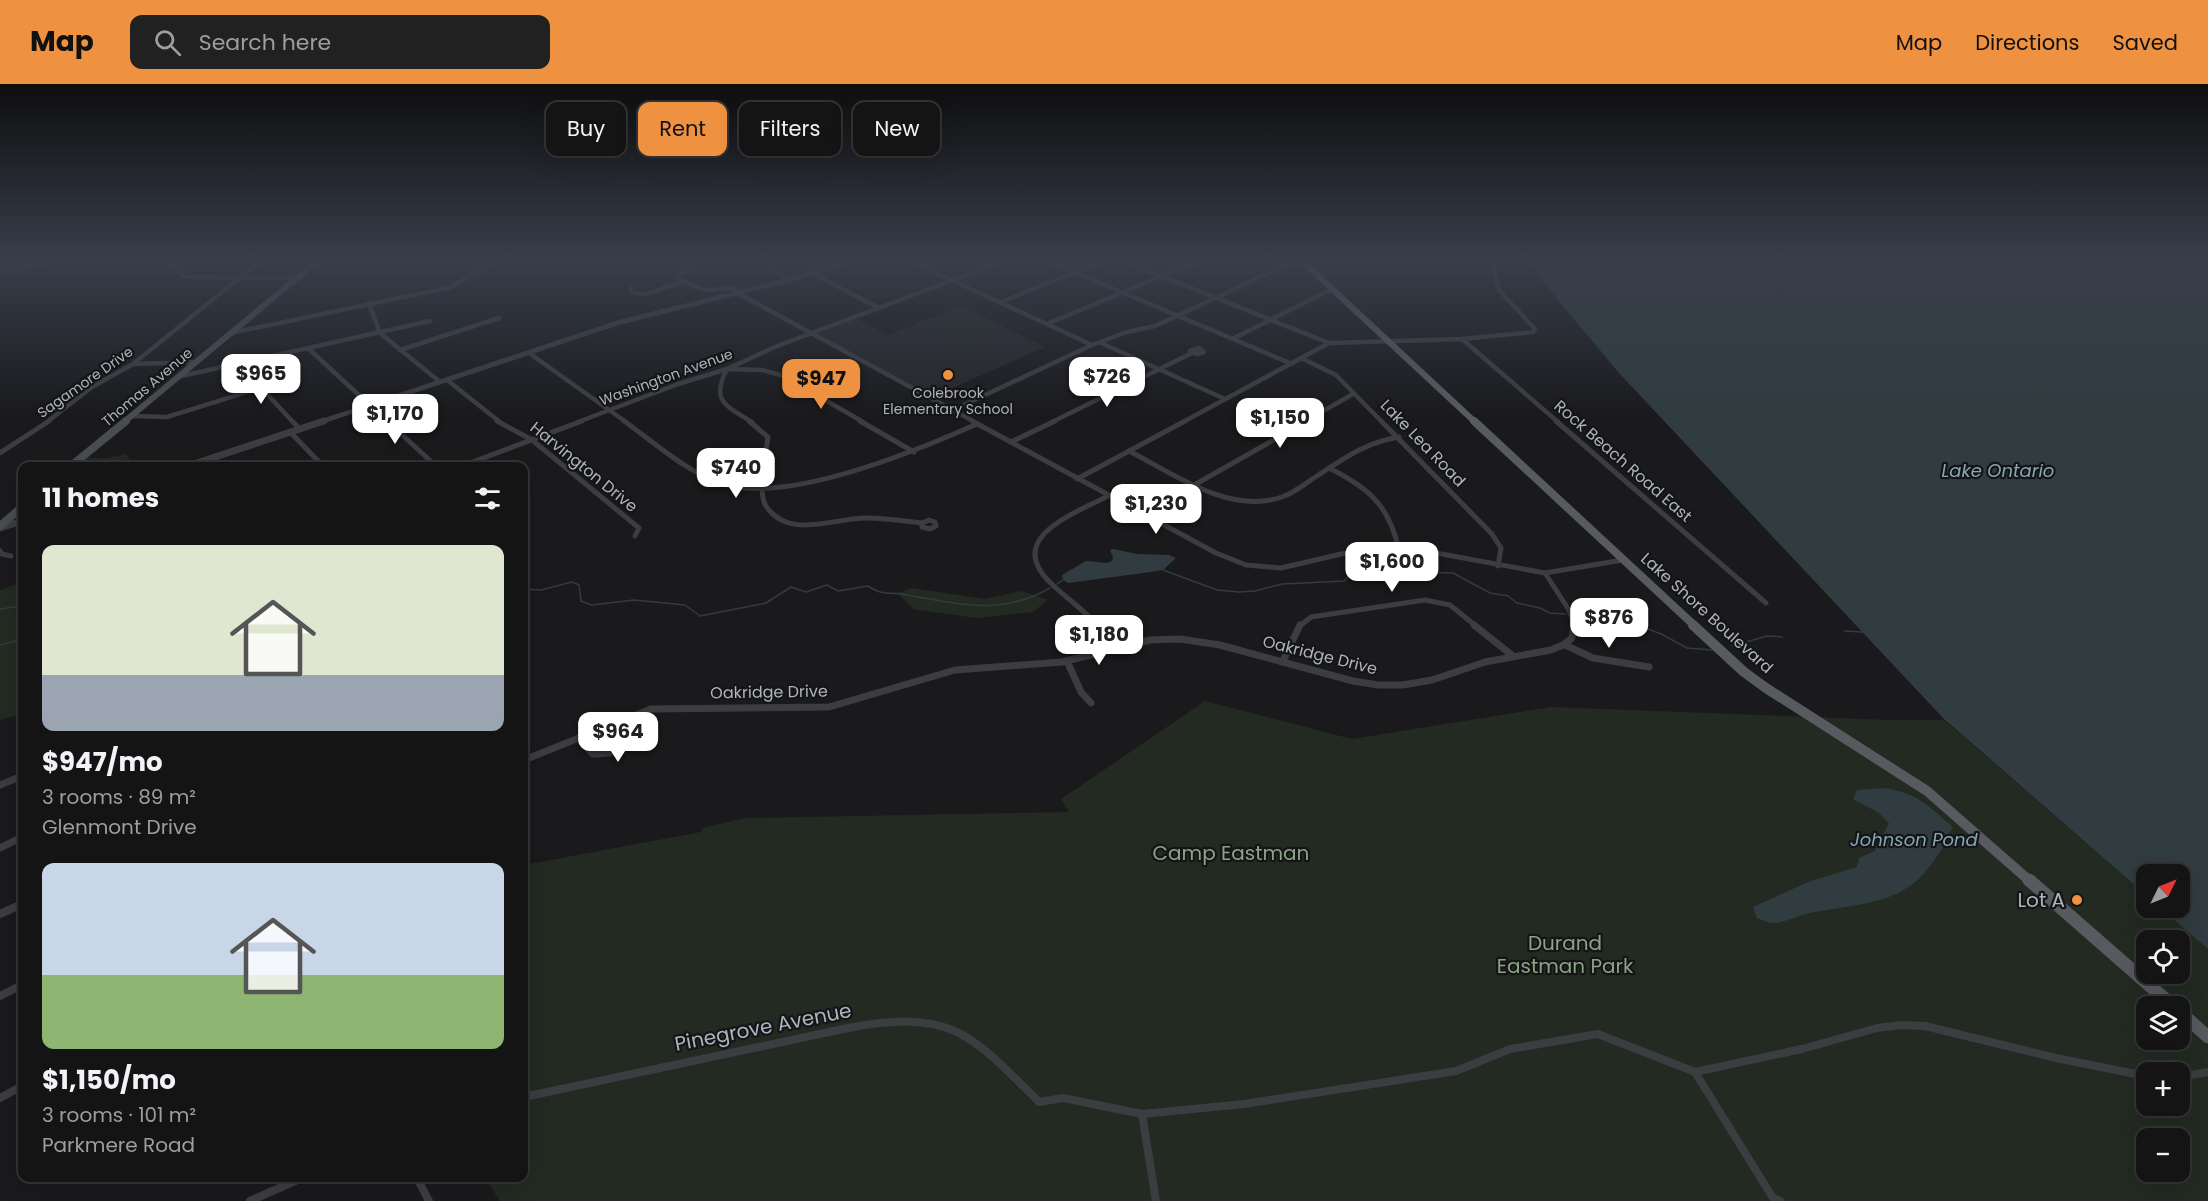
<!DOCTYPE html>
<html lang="en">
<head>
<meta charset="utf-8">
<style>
	body { margin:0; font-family:Poppins,sans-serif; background:#212122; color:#f1f3f6; height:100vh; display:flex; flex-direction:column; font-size:22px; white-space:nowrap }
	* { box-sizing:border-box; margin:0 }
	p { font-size:20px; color:#9d9ea0 }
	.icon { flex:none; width:33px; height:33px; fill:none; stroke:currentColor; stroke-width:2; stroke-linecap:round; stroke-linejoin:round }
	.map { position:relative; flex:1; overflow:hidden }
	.panel { position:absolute; left:18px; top:378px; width:510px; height:720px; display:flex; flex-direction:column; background:#141415; border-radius:12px; box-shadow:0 6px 24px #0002,0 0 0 2px #333334 }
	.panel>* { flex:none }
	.guide { position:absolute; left:546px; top:18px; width:570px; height:54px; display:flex; gap:12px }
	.needle { width:39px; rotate:47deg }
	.fabs { position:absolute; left:2136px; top:780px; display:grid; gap:12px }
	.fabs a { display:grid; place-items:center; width:54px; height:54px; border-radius:12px; background:#141415; box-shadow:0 6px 24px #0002,0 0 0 2px #333334; font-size:30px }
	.price { position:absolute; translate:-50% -51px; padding:0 14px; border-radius:12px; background:#fff; color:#222; font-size:20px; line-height:39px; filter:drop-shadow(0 2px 3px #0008) }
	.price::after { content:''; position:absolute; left:50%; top:36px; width:18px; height:14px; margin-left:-9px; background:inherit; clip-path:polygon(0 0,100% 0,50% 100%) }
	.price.active { background:#ee9140; color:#111 }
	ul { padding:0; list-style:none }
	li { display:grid; align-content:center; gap:12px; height:318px; padding:0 24px }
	li span { display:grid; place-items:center; height:186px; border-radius:12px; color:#555 }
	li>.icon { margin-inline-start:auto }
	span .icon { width:108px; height:108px; fill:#fffc; stroke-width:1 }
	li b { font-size:26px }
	h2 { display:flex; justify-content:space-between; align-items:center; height:72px; padding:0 24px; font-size:26px }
	.pill { padding:0 21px; border-radius:12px; background:#141415; box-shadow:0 6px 24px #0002,0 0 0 2px #333334; font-size:21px; line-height:54px }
	.pill.active { background:#ee9140; color:#111 }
	header { display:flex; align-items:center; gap:36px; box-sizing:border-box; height:84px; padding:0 30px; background:#ee9140; color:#111 }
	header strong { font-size:28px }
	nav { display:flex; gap:33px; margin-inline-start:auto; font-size:21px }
	.search { width:420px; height:54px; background:#212122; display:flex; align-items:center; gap:15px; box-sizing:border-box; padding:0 21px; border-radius:12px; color:#9d9ea0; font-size:22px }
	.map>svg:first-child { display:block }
	.built { fill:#262629 }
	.green { fill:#222a22; fill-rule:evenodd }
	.water { fill:#303c40 }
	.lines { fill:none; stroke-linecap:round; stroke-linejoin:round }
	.stream { stroke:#303c40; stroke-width:1.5 }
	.minor-far3 { stroke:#3b3d41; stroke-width:4.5 }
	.minor-far2 { stroke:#3b3d41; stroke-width:5 }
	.minor-far1 { stroke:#3b3d41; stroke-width:7 }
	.minor { stroke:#3b3d41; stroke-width:8 }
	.tertiary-far1 { stroke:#3b3d41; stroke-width:5 }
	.tertiary { stroke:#3b3d41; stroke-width:7 }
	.secondary-far1 { stroke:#494c51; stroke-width:6 }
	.secondary { stroke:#494c51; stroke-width:8 }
	.primary-far3 { stroke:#575b60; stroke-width:6 }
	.primary-far2 { stroke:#575b60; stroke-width:8 }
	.primary-far1 { stroke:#575b60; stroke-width:10 }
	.primary { stroke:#575b60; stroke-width:13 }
	.poi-dot { fill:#ee9140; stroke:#151517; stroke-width:2 }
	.labels { text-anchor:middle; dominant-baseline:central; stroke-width:4.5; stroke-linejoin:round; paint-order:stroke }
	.far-street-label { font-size:14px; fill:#adb4bb; stroke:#151517 }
	.far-poi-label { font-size:14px; fill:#adb4bb; stroke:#151517 }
	.street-label { font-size:16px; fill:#adb4bb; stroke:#151517 }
	.water-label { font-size:18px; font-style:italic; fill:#85a8b5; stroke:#151517 }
	.near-park-label { font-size:20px; fill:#89a584; stroke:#151517 }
	.near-poi-label { font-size:20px; fill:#adb4bb; stroke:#151517; text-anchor:end }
	.near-street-label { font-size:20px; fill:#adb4bb; stroke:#151517 }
</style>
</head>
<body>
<header>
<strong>Map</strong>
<div class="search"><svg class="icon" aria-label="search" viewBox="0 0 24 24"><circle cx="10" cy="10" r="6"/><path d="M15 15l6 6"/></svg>Search here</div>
<nav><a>Map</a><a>Directions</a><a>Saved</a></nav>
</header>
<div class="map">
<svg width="2208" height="1117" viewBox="0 0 2208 1117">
	<rect width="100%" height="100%" fill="#1a1a1c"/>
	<g class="built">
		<path d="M961 222 1045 263 932 313 817 250 855 234 888 251Z"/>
		<path d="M126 370 135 382H74L85 373 106 374Z"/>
	</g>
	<g class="green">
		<path d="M958 232 996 250 969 261 932 242Z"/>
		<path d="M22 498V630L0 636V506Z"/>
		<path d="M912 504 985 515 1021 507 1048 516 1033 528 976 534 913 525 898 509Z"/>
		<path d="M1205 617 1352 655 1551 623 1890 636H1944L2146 811V824H2160L2208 865V1117H500L485 1094H524V781L701 748 702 744 745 734 1069 728 1061 715ZM2146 856H2180V890H2146ZM2146 922H2180V956H2146ZM2146 988H2180V1022H2146ZM2146 1054H2180V1088H2146Z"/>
	</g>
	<g class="water">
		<path d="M1530 174H2208V865L2160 824H2180V790H2146V811L1944 635 1619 289 1544 199Z"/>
		<path d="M1113 465 1137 470 1169 471 1176 474 1163 486 1151 488 1068 499 1063 496 1062 491 1086 477 1107 479 1112 477 1113 473 1110 466Z"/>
		<path d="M1882 704C1917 708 1927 721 1953 743 1918 818 1887 816 1814 828 1801 830 1788 838 1774 839 1769 839 1762 836 1757 834L1753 823 1808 798 1857 783 1859 774 1875 767 1889 739 1879 729 1853 715 1857 706Z"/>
	</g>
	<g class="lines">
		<g class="stream">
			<path d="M1163 486 1217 506 1239 508 1255 507 1282 500 1344 497 1351 489 1390 493 1411 488 1453 489 1490 509 1508 512 1517 519 1540 524 1550 529 1566 530"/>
			<path d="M1057 500 1063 496"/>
			<path d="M524 505 541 506 572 498 579 501 581 517 592 521 634 516 685 521 700 532 766 519 791 503 806 508 827 501 838 507 868 502C885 513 889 507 907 511 959 520 1002 532 1050 504"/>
			<path d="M0 525 22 522"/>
			<path d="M1587 533 1607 529 1661 550 1687 564 1712 566"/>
			<path d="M1845 547 1862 548"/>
			<path d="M0 561 22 555"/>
			<path d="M1732 562 1767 552 1782 553"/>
		</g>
		<g class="minor-far3">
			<path d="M164 174 184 193 297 194"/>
			<path d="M788 174 776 178 771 184 789 196"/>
			<path d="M802 174 825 185"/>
			<path d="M904 174 1092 261"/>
			<path d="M1041 174 1292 280"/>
			<path d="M1116 174 1329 259"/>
			<path d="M17 185 28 174"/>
			<path d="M690 186 680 190 678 195 704 206 734 204 741 211 975 338"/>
			<path d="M0 189 61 174"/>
			<path d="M812 189 879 224"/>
			<path d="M630 204 632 209 646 210 682 198"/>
			<path d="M1001 218 1110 174"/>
			<path d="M369 220 380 249 440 298"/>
			<path d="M1047 240 1205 174"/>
			<path d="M231 249 452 203 480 185 509 174"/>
			<path d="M1232 255 1332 205"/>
			<path d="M1462 255 1558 338"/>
			<path d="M1101 259 1225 315"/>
			<path d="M1199 264 1204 268 1197 270 1190 267Z"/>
			<path d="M309 265 388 338"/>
			<path d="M400 266 499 234"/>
			<path d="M529 269 626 338"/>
			<path d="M1301 274 1336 291 1382 338"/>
			<path d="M134 280 195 278"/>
			<path d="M239 280 293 338"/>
			<path d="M177 293 430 237"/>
			<path d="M447 296 500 338"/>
			<path d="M953 326 1092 261 1127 248 1155 242 1299 175"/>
			<path d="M130 332 167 333 260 304"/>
			<path d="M47 338 92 303 133 280 264 174"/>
			<path d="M578 338 678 300 727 285 777 262 1012 174"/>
			<path d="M752 338C726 322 710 317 727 285L762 286 784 292 863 338"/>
			<path d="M1052 338 1192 269"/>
			<path d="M1183 338 1329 259 1462 255 1533 248 1535 245 1499 206 1492 180 1488 174"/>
			<path d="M1304 338 1353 310"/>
		</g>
		<g class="minor-far2">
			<path d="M292 337 300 345"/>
			<path d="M387 337 436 382"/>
			<path d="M497 337 532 356 639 444 635 452"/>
			<path d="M624 337C655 359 686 388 723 400 788 420 916 367 977 340"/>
			<path d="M749 337 768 353C766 369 757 409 766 422 788 456 834 434 866 434 885 434 904 437 922 439"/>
			<path d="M860 337 914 368"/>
			<path d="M972 337 1216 469 1246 481 1281 484 1363 465 1398 462 1545 489 1623 476"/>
			<path d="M1381 337 1492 450 1501 464 1498 482"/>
			<path d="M1556 337 1766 519"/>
			<path d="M290 348 323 382"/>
			<path d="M1011 358 1055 337"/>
			<path d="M1129 367C1174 390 1229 431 1282 413 1294 409 1306 399 1317 392 1346 373 1365 359 1399 353"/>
			<path d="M0 369 49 337"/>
			<path d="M462 382 582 337"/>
			<path d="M1329 384C1367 403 1388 420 1398 462"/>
			<path d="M1077 395 1185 337"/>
			<path d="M1196 400 1307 337"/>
			<path d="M929 436 935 438 936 442 930 445 922 443V439Z"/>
			<path d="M524 462 526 464"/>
			<path d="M0 467 2 470 11 472"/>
			<path d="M1545 489 1569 526 1575 542"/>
			<path d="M1097 542C1086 527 1070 517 1056 504 1000 456 1069 432 1108 412"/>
			<path d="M1300 542 1311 533 1425 516 1450 521 1476 542"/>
		</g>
		<g class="minor-far1">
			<path d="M1096 541 1111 566"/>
			<path d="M1474 541 1513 572"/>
			<path d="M1565 561 1593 574 1649 583"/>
			<path d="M1067 577 1081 608 1091 619"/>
			<path d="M1283 577 1300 541"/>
			<path d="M578 654 593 670 610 669 623 659 621 651 612 640"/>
			<path d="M524 676 651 625 829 623 955 586 1062 578 1150 556 1180 555 1220 561 1353 597 1378 601H1403L1432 596 1485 578 1551 566 1563 561 1572 554 1574 541"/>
			<path d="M0 701 22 692"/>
			<path d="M0 764 22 753"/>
		</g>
		<g class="minor">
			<path d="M0 830 22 820"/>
			<path d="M0 912 22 901"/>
			<path d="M1695 988 1773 1114 1780 1117"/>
			<path d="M2180 993 2208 988"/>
			<path d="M524 1013 848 944C951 925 969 948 1039 1018L1063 1014 1142 1030 1244 1020 1456 987 1510 965 1598 950 1695 988 1802 965 1877 944 1901 941 1925 942 2056 974 2146 992"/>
			<path d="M0 1014 22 1002"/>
			<path d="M1142 1030 1156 1117"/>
			<path d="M417 1094 429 1117"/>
			<path d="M250 1117 302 1094"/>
		</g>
		<path class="tertiary-far1" d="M320 338 617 239 789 196 861 174"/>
		<g class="tertiary">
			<path d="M188 382 324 337"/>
			<path d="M0 444 22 437"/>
		</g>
		<path class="secondary-far1" d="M124 338 321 174"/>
		<g class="secondary">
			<path d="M71 382 126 337"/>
			<path d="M0 442 22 423"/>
		</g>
		<path class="primary-far3" d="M1299 174 1475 338"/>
		<path class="primary-far2" d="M1474 337 1695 542"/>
		<path class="primary-far1" d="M1693 541 1744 588 1766 604 1927 707 2031 798"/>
		<g class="primary">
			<path d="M2029 796 2173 922"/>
			<path d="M2180 928 2208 953"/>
		</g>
	</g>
	<linearGradient id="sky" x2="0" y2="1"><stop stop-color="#0e0e0f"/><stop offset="0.53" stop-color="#383e4b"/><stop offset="1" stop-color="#383e4b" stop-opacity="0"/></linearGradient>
	<rect width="2208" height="331" fill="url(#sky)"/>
	<g class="poi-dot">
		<circle cx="948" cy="291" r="6"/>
		<circle cx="2077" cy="816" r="6"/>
	</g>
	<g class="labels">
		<g class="far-street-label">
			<text transform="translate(666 293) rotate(-20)">Washington Avenue</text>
			<text transform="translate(85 298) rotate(-35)">Sagamore Drive</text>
			<text transform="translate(147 303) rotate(-40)">Thomas Avenue</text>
		</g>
		<g class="far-poi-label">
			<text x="948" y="309">Colebrook<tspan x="948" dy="16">Elementary School</tspan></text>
		</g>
		<g class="street-label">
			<text transform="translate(1423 359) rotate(46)">Lake Lea Road</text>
			<text transform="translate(1623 377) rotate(41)">Rock Beach Road East</text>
			<text transform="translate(584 383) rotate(39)">Harvington Drive</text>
			<text transform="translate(1707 529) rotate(42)">Lake Shore Boulevard</text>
			<text transform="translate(1320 571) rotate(14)">Oakridge Drive</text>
			<text transform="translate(769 608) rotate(-1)">Oakridge Drive</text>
		</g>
		<g class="water-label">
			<text x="1998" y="386">Lake Ontario</text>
			<text x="1914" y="755">Johnson Pond</text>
		</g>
		<g class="near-park-label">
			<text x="1231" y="769">Camp Eastman</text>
			<text x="1565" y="859">Durand<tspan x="1565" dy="23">Eastman Park</tspan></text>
		</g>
		<g class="near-poi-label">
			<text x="2065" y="816">Lot A</text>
		</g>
		<g class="near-street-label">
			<text transform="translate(763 943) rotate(-11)">Pinegrove Avenue</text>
		</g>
	</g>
</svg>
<div class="fabs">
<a><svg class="needle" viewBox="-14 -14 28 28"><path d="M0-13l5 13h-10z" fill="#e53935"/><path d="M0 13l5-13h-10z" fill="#9d9ea0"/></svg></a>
<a><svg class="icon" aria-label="locate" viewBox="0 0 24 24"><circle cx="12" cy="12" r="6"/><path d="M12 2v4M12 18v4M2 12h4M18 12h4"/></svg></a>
<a><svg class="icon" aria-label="layers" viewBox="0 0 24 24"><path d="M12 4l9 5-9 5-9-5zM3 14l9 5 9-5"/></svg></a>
<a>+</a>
<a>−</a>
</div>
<b class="price" style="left:261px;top:321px">$965</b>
<b class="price" style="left:1107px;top:324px">$726</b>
<b class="price active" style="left:821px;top:326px">$947</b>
<b class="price" style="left:395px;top:361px">$1,170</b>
<b class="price" style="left:1280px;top:365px">$1,150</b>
<b class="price" style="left:736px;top:415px">$740</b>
<b class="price" style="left:1156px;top:451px">$1,230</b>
<b class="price" style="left:1392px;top:509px">$1,600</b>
<b class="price" style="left:1609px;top:565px">$876</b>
<b class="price" style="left:1099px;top:582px">$1,180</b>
<b class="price" style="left:618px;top:679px">$964</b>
<div class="guide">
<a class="pill">Buy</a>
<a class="pill active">Rent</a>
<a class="pill">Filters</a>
<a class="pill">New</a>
</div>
<section class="panel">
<h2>11 homes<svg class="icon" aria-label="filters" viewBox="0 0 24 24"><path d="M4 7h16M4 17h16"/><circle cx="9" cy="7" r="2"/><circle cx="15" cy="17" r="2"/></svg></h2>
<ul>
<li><span style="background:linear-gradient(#dfe7d0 70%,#9aa5b1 0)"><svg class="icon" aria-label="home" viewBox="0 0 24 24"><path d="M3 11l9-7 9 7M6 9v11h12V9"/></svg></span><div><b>$947/mo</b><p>3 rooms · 89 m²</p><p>Glenmont Drive</p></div></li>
<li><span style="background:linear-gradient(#c9d6e8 60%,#8fb573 0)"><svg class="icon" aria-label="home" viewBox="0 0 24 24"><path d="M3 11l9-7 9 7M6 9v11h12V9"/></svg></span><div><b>$1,150/mo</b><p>3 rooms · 101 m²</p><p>Parkmere Road</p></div></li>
</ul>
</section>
</div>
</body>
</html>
